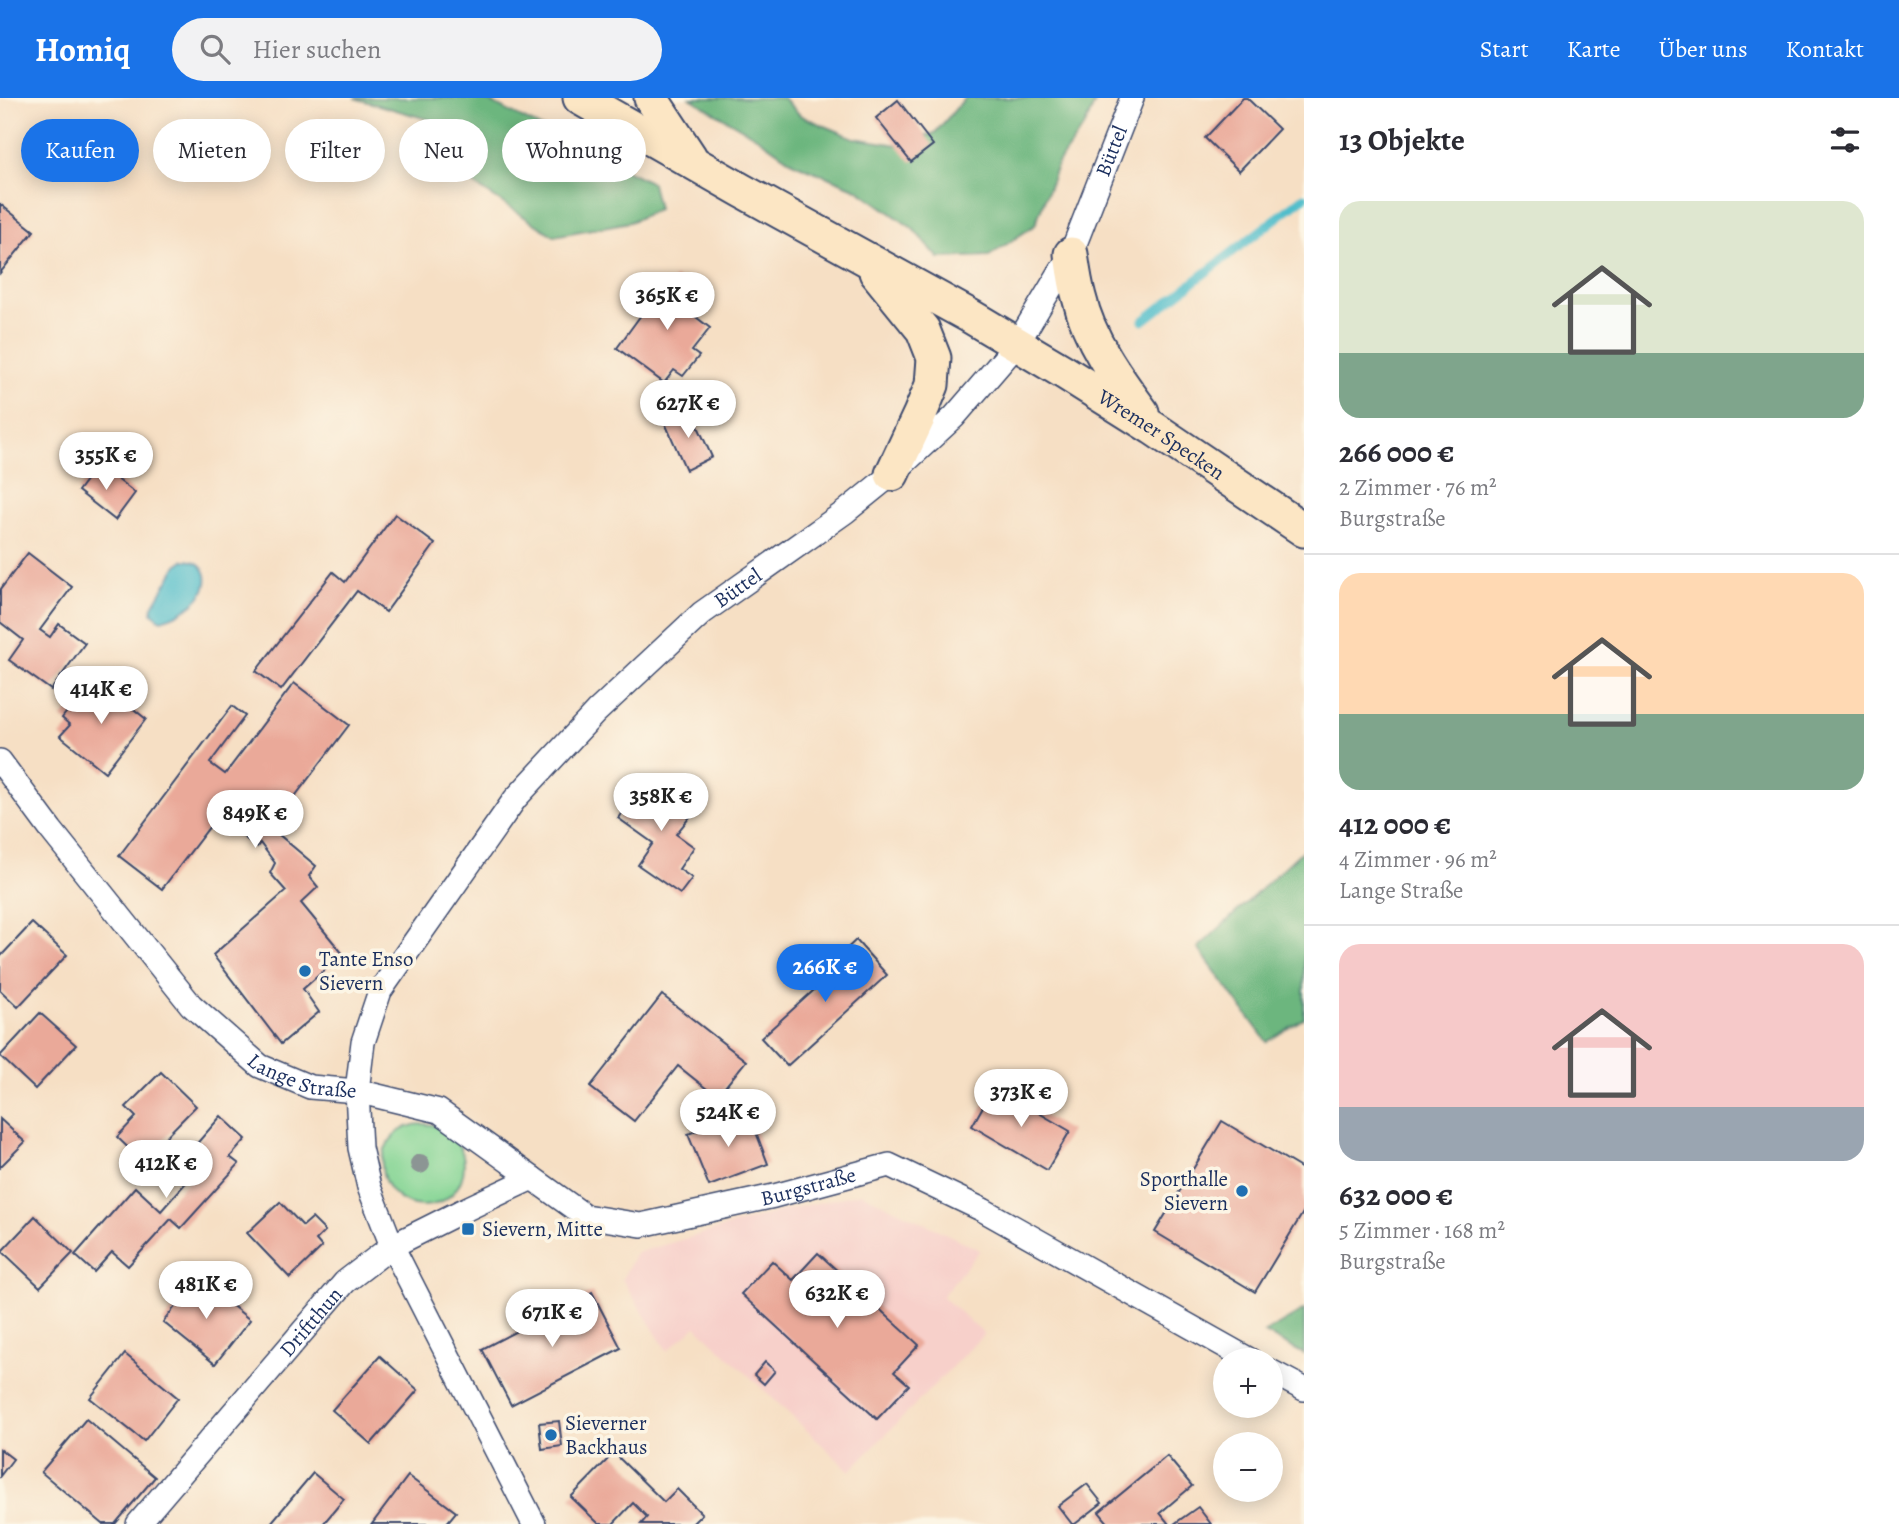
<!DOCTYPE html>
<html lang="de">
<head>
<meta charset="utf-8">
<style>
	body { margin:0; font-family:Alegreya,serif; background:#f2f2f3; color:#2b2b33; height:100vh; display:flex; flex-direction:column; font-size:26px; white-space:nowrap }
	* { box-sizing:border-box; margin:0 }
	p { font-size:23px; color:#7c7c81 }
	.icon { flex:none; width:38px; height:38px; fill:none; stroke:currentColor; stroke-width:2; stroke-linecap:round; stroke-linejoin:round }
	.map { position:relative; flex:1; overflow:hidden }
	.side { display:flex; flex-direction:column; background:#fff; width:595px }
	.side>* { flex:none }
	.hud { position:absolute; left:21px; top:21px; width:665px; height:63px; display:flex; gap:14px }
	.buttons { position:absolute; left:1213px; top:1250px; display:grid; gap:14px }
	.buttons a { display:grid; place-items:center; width:70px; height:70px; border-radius:50%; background:#fff; box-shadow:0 4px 18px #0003; font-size:35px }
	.price { position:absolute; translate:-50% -60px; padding:0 16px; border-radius:24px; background:#fff; color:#222; font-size:23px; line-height:46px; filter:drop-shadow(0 2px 4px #0008) }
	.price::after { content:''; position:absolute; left:50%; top:42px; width:21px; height:16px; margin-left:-10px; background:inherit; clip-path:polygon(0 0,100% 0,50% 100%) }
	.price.selected { background:#1a73e8; color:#fff }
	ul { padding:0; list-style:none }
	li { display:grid; align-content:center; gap:14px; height:371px; padding:0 35px }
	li+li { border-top:2px solid #e1e1e2 }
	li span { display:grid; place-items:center; height:217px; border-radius:21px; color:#555 }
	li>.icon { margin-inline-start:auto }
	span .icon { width:126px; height:126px; fill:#fffc; stroke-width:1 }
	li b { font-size:30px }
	h2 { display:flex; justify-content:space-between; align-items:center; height:84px; padding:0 35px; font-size:30px }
	.tag { padding:0 24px; border-radius:32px; background:#fff; box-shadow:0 4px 18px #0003; font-size:24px; line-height:63px }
	.tag.selected { background:#1a73e8; color:#fff }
	header { display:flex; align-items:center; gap:42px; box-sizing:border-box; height:98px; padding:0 35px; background:#1a73e8; color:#fff }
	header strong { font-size:33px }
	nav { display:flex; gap:38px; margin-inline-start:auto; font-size:24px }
	.search { width:490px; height:63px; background:#f2f2f3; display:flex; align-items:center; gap:18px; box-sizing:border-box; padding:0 24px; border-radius:38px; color:#7c7c81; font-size:26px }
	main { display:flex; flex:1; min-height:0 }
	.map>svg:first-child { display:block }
	.built { fill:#f7d0ca }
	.green { fill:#86d595; stroke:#50827a; stroke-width:2 }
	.forest { fill:#6cb67e; stroke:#44726e; stroke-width:2 }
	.water { fill:#50bdcb; stroke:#367694; stroke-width:2 }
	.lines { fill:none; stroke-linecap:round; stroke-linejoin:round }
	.stream { stroke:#50bdcb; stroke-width:9 }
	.building { fill:#eaa999 }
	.street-casing { stroke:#3c496d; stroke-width:26 }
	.secondary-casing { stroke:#3c496d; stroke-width:37 }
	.street { stroke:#fff; stroke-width:23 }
	.secondary { stroke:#fce6c4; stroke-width:33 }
	.tree { fill:#8c9594 }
	.poi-dot { fill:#1f6fb2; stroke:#fcf5e5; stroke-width:2.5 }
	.labels { text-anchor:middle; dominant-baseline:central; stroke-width:7; stroke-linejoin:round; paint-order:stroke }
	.street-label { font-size:21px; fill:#1b2f5e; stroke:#fcf5e5 }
	.poi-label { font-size:21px; fill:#1b2f5e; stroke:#fcf5e5; text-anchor:start }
</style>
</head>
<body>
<header>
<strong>Homiq</strong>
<div class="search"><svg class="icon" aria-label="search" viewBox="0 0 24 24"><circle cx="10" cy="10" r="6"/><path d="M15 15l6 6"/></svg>Hier suchen</div>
<nav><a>Start</a><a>Karte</a><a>Über uns</a><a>Kontakt</a></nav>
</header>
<main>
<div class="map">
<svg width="1304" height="1426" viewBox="0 0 1304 1426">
	<rect width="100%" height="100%" fill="#fcf5e5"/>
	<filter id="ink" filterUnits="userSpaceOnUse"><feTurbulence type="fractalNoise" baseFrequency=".0143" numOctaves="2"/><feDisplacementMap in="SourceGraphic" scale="14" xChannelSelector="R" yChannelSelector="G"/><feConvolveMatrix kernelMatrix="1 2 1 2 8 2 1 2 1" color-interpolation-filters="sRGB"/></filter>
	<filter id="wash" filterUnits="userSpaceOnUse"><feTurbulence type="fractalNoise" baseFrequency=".00686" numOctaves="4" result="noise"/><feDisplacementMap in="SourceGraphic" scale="28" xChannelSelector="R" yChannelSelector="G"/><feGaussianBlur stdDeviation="1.57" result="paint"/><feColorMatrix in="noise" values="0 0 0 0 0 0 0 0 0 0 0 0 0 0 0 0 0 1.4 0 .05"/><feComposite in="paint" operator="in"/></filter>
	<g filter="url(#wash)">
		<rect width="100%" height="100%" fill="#f6dfc4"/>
		<path class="built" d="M861 1095 980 1152 942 1198 984 1236 850 1373 696 1228 667 1253 622 1181 636 1155 777 1114Z"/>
		<circle class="green" cx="423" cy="1067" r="41"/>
		<g class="forest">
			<path d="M354 0H482L652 85 658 111 630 124 554 138 461 78 448 27Z"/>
			<path d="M690 0H783L801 18 854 40 898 47 935 35 965 0H1097L1085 27 1058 65 1035 127 989 158 939 160 912 130 857 91 794 65 758 40Z"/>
			<path d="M1304 751V920L1267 944 1198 850Z"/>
			<path d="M1304 1212V1256L1265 1235Z"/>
		</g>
		<path class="water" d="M184 462C195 462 203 466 206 477 210 500 180 517 161 522L152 515 153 508 177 467Z"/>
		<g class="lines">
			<path class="stream" d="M1143 223 1304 99"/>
		</g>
		<g id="blocks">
			<g class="building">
				<path d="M1243 0H1247L1279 31 1239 73 1205 40Z"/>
				<path d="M898 2 933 47 911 64 876 20Z"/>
				<path d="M0 106 34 133 0 175Z"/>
				<path d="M675 179 708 203 696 219 710 230 692 253 699 258 683 278 674 272 664 285 617 250 660 191 664 195Z"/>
				<path d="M691 313 712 359 686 372 665 325Z"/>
				<path d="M98 366 135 395 115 422 78 393Z"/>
				<path d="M395 416 435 446 386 514 357 493 281 592 256 573 333 474 345 484Z"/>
				<path d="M28 455 72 489 40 532 50 539 59 526 85 545 51 592 9 562 23 542 0 524V492Z"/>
				<path d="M101 585 146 621 105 674 60 638 70 627 62 620 80 597 87 603Z"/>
				<path d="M294 585 349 627 271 730 316 768 309 778 318 789 301 805 343 856 303 891 319 914 281 946 213 857 286 793 270 775 275 765 260 745 257 749 217 719 162 791 119 758 232 608 245 618 210 665 225 676Z"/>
				<path d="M648 680 694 714 676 736 694 749 679 771 692 780 680 796 638 767 653 745 618 720Z"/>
				<path d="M32 825 67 857 18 909 0 892V859Z"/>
				<path d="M856 842 887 877 787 968 761 940 844 865 838 859Z"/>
				<path d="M662 897 746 963 717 999 678 968 634 1023 590 989Z"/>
				<path d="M40 915 76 947 35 991 0 958Z"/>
				<path d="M161 974 196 1008 142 1063 117 1039 136 1019 126 1009Z"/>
				<path d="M994 989 1070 1033 1047 1072 972 1028Z"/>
				<path d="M748 1013 768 1066 709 1088 688 1036Z"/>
				<path d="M221 1018 246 1041 230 1059 239 1066 181 1130 171 1121 128 1168 112 1154 94 1174 75 1157 135 1089 161 1113 191 1079 177 1068Z"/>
				<path d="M0 1021 25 1044 0 1069Z"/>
				<path d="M1222 1023 1304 1072V1113L1255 1194 1155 1134Z"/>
				<path d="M280 1104 303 1128 312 1120 325 1133 316 1142 322 1149 290 1180 247 1135Z"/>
				<path d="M35 1118 73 1155 40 1189 2 1153Z"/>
				<path d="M818 1155 919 1247 894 1274 909 1287 877 1321 741 1196 772 1163 793 1182Z"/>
				<path d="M198 1180 250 1222 215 1266 163 1224Z"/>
				<path d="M592 1194 621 1250 511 1307 482 1251Z"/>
				<path d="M125 1256 178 1300 144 1343 90 1300Z"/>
				<path d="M380 1258 418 1292 371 1346 332 1312Z"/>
				<path d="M765 1264 775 1273 764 1286 754 1277Z"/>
				<path d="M86 1321 155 1379 115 1426H103L41 1374Z"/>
				<path d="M559 1323 562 1348 542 1351 539 1325Z"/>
				<path d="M0 1351 13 1361 0 1378Z"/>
				<path d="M614 1355 664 1404 677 1391 702 1416 692 1426H641L647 1419 633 1405 613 1426H599L571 1399Z"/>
				<path d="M1167 1358 1192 1388 1160 1415 1169 1426H1109L1099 1414Z"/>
				<path d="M313 1375 344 1401 323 1426H270Z"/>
				<path d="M408 1378 456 1414 446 1426H372Z"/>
				<path d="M1087 1386 1102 1405 1075 1426H1072L1058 1408Z"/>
				<path d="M1198 1409 1211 1426H1174Z"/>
			</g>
		</g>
	</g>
	<g filter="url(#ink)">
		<use href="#blocks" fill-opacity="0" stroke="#3c496d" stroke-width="2"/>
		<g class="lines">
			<defs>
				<g id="street">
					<path id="s1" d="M0 663 51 732 191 907 260 968 310 989 357 993 439 1013 585 1118 641 1127 774 1098 889 1067 983 1112 1250 1262"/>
					<path d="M1270 1273 1304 1291"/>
					<path id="s2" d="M138 1426 345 1184 392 1148 460 1114 532 1080"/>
					<path id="s3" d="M534 1426 392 1148 369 1089 360 1050 357 993 363 944 380 893 515 701 596 614 702 515 845 414 892 376 954 319 1017 246 1071 156 1132 0"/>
				</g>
				<g id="secondary">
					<path id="s4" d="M580 0 741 92 970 218 1064 274 1153 330 1304 432"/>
					<path d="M651 0 690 59"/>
					<path d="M1071 156C1073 170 1075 185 1079 199 1089 242 1116 279 1142 314"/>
					<path d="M876 174 923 232 934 260 932 287 920 316 892 376"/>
				</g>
			</defs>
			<use href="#street" class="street-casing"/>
			<use href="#secondary" class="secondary-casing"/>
			<use href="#street" class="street"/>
			<use href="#secondary" class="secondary"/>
		</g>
		<circle class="tree" cx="420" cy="1066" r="10"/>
	</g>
	<g class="poi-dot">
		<circle cx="305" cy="873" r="7"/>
		<circle cx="1242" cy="1093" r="7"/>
		<rect x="461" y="1124" width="14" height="14" rx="3.5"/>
		<circle cx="551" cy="1337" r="7"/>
	</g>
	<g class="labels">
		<g class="street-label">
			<text stroke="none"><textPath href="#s3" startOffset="1706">Büttel</textPath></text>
			<text stroke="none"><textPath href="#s4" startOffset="672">Wremer Specken</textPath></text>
			<text stroke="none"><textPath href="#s3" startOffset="1118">Büttel</textPath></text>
			<text stroke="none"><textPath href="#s1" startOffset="446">Lange Straße</textPath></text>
			<text stroke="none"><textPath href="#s1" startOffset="996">Burgstraße</textPath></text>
			<text stroke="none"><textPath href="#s2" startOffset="266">Driftthun</textPath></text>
		</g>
		<g class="poi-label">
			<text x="319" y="861">Tante Enso<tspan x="319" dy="24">Sievern</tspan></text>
			<text x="1228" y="1081" text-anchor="end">Sporthalle<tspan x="1228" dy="24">Sievern</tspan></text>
			<text x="482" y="1131">Sievern, Mitte</text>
			<text x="565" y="1325">Sieverner<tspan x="565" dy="24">Backhaus</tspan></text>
		</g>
	</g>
</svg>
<div class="buttons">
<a>+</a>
<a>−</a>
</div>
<b class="price" style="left:667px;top:234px">365K €</b>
<b class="price" style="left:688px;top:342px">627K €</b>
<b class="price" style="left:106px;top:394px">355K €</b>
<b class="price" style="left:101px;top:628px">414K €</b>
<b class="price" style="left:661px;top:735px">358K €</b>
<b class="price" style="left:255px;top:752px">849K €</b>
<b class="price selected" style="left:825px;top:906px">266K €</b>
<b class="price" style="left:1021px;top:1031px">373K €</b>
<b class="price" style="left:728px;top:1051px">524K €</b>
<b class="price" style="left:166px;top:1102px">412K €</b>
<b class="price" style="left:206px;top:1223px">481K €</b>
<b class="price" style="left:837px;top:1232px">632K €</b>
<b class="price" style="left:552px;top:1251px">671K €</b>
<div class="hud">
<a class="tag selected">Kaufen</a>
<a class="tag">Mieten</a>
<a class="tag">Filter</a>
<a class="tag">Neu</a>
<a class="tag">Wohnung</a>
</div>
</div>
<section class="side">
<h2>13 Objekte<svg class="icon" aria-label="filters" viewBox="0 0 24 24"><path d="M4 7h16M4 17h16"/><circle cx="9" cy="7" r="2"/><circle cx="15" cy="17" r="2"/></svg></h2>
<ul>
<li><span style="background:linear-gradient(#dfe7d0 70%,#7fa58c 0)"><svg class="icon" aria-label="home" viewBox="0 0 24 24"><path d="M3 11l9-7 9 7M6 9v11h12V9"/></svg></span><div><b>266 000 €</b><p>2 Zimmer · 76 m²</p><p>Burgstraße</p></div></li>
<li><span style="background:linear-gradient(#ffd9b3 65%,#7fa58c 0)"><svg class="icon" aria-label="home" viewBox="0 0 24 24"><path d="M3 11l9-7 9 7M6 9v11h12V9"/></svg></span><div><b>412 000 €</b><p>4 Zimmer · 96 m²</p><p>Lange Straße</p></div></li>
<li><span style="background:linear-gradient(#f6c9c9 75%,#9aa5b1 0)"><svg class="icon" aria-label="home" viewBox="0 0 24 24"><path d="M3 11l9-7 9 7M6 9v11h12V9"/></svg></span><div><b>632 000 €</b><p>5 Zimmer · 168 m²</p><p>Burgstraße</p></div></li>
</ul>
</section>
</main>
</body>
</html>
